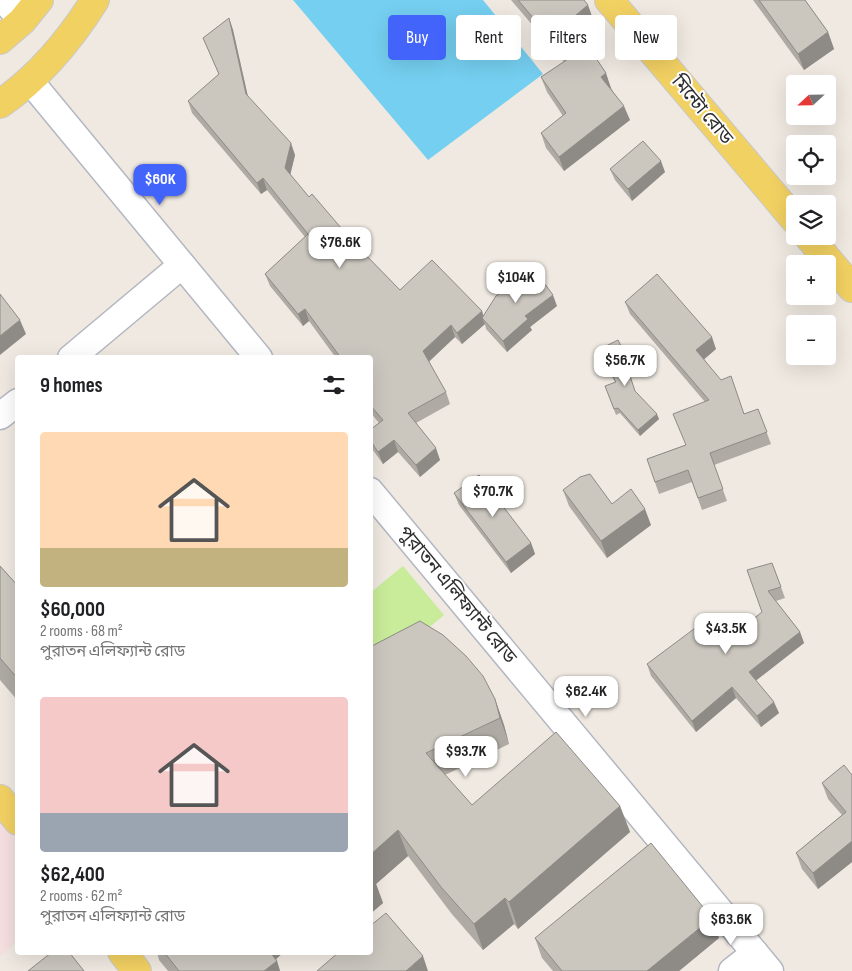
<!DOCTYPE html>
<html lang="en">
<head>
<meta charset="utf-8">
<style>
	body { margin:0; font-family:"Sofia Sans Condensed","Noto Sans Bengali",sans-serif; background:#f2f2f2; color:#202124; height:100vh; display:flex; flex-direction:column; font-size:19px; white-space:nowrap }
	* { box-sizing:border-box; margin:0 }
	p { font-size:16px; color:#757577 }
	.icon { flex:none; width:28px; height:28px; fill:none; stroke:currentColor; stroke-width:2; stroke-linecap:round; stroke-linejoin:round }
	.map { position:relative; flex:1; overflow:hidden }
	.drawer { position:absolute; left:15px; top:355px; width:358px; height:600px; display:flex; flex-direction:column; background:#fff; border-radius:5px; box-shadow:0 5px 20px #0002 }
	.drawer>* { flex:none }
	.banner { position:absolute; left:388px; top:15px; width:389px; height:45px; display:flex; gap:10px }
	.needle { width:32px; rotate:248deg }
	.controls { position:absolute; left:786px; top:75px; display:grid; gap:10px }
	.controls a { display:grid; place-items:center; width:50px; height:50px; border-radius:5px; background:#fff; box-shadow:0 5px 20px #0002; font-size:25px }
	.price { position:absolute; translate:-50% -42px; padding:0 11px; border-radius:10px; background:#fff; color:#222; font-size:16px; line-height:32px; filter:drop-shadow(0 1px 2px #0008) }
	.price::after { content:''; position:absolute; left:50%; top:30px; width:15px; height:11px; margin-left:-8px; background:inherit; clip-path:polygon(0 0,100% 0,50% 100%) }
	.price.selected { background:#4264fb; color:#fff }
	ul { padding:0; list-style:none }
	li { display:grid; align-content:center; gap:10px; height:265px; padding:0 25px }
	li span { display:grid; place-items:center; height:155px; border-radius:5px; color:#555 }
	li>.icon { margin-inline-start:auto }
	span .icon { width:90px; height:90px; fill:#fffc; stroke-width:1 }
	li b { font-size:21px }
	h2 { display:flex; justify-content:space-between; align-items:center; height:60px; padding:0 25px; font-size:21px }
	.pill { padding:0 18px; border-radius:5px; background:#fff; box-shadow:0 5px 20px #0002; font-size:18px; line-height:45px }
	.pill.selected { background:#4264fb; color:#fff }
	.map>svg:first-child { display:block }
	.medical { fill:#f5dfe0 }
	.pitch { fill:#c9ec9a }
	.water { fill:#75cff0 }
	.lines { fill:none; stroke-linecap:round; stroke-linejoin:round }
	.minor-casing { stroke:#b4b7c1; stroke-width:29 }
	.major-casing { stroke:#c9c9c9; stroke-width:30 }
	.minor { stroke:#fff; stroke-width:26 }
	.major { stroke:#f2d163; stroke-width:28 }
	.wall { fill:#afaba4 }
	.shaded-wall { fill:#8e8b86 }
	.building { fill:#cbc7bf; stroke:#8e8b86 }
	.labels { text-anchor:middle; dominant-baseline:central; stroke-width:4; stroke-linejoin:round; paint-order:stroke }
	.street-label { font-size:19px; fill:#2e2e2e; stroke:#fff }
</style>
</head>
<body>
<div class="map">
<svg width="852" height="971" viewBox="0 0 852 971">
	<rect width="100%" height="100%" fill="#efe9e1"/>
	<path class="medical" d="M0 815 18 836 17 942 0 956Z"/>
	<path class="pitch" d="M403 566 444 615 370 677V593Z"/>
	<path class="water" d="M293 0H483L543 74 428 160Z"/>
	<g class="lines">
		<defs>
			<g id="minor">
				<path d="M4 0 22 21"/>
				<path d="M30 81 259 358"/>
				<path d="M71 358 182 265"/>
				<path d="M0 416 18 402"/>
				<path d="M370 491 770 971"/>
				<path d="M732 971 755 953"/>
			</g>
			<g id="major">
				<path d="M609 0 795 220"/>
				<path d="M0 40 22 21 39 0"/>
				<path d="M0 104C39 77 70 40 95 0"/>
				<path d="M808 236 852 288"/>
				<path d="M0 799 18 821"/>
				<path d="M122 952 137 971"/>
			</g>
		</defs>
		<use href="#minor" class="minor-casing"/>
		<use href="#major" class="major-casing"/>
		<use href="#minor" class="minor"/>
		<use href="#major" class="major"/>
	</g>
	<g class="wall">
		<path d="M511 0H584L593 19 578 32 630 120 564 171 546 148 541 133 563 116 547 92 541 77 564 62Z"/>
		<path d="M753 0H805L828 32 834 49 804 70Z"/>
		<path d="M229 18 233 30 248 97 295 155 290 175 309 197 400 290 482 311 483 316 557 306 530 327 532 330 507 352 486 329 485 324 462 344 455 337 429 362 446 392 450 404 416 423 440 460 420 477 398 452 383 464 370 446V430L379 423 370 412V358H336L309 321 303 326 270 286 265 274 305 237 267 190 261 194 192 113 188 101 219 75 203 38Z"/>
		<path d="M610 169 665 172 632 201 615 180Z"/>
		<path d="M625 302 716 349 704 359 744 414 758 409 771 444 714 465 727 501 702 510 692 482 659 494 647 459 685 445 705 402 630 314Z"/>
		<path d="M598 350 631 365 634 370 629 373 635 391 659 419 640 436 620 413 616 415 605 386 615 382 600 356Z"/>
		<path d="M563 490 612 504 651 525 607 558 569 506Z"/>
		<path d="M454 493 531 543 535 554 511 573 459 505Z"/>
		<path d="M772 563 785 598 776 601 800 632 804 643 756 680 779 713 761 727 736 698 696 732 651 676 647 664 727 640 762 612Z"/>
		<path d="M0 566 18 586V701L0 680Z"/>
		<path d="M370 647 495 699 504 725 509 744 445 775 472 805 620 806 630 832 518 929 514 924 483 950 451 913 408 856 376 884 383 903 370 914Z"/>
		<path d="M852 775V862L818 889 802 869 796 853 842 815 828 799 822 783Z"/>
		<path d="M535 938H719L679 971H553L542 958Z"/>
		<path d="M157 952H284L276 959 280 971H168L159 960Z"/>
	</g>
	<g class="shaded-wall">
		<path d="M588 5 593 19 575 35 570 20Z"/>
		<path d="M229 18 233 30 250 106 246 94Z"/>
		<path d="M828 32 834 49 804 70 798 54Z"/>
		<path d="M606 73 611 88 606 91 601 77Z"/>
		<path d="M624 106 630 120 564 171 559 157Z"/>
		<path d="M291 143 295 155 289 180 285 168Z"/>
		<path d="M661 161 665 172 632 201 628 189Z"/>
		<path d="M263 178 267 190 261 194 257 183Z"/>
		<path d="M553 295 557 306 530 327 532 330 507 352 503 341 525 316Z"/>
		<path d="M305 309 309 321 303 326 298 314Z"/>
		<path d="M482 311 485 321 482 318 485 324 462 344 457 333Z"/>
		<path d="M20 320 26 334 0 355V336Z"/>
		<path d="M451 325 455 337 427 363 423 351Z"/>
		<path d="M712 337 716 349 701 362 696 350Z"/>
		<path d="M657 414 659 419 640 436 638 430Z"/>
		<path d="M394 440 398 452 383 464 378 452Z"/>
		<path d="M436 448 440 460 420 477 416 465Z"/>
		<path d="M645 509 651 525 607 558 601 541Z"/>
		<path d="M531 543 535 554 511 573 506 562Z"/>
		<path d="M800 632 804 643 753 683 749 672Z"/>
		<path d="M732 687 736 698 696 732 692 721Z"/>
		<path d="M495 699 504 725 509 744 500 718Z"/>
		<path d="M774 702 779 713 761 727 757 716Z"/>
		<path d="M620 806 630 832 518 929 509 902Z"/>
		<path d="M398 830 408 856 376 884 383 903 370 914V855Z"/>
		<path d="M852 841V862L818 889 813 873Z"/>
		<path d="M505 898 514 924 483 950 474 924Z"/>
		<path d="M712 918 719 938 679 971H647Z"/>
		<path d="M264 952H284L269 965Z"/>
		<path d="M423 956 428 971H406Z"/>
		<path d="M277 961 280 971H264Z"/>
	</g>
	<g class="building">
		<path d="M518 0H584L588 5 570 20 606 73 601 77 624 106 559 157 541 133 566 113 541 77 568 59Z"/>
		<path d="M759 0H805L828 32 798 54Z"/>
		<path d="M229 18 246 94 291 143 285 168 309 197 312 194 354 243 400 290 432 260 482 311 457 333 451 325 423 351 446 392 408 413 436 448 416 465 394 440 378 452 370 440V430L383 420 370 405V358H341L305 309 298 314 265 274 308 234 263 178 257 183 188 101 219 74 203 38Z"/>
		<path d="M643 141 661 161 628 189 610 169Z"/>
		<path d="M533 268 553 295 525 316 528 319 503 341 482 318 496 296Z"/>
		<path d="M657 274 712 337 696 350 721 380 731 376 744 414 758 409 767 432 710 453 723 489 698 498 688 470 655 482 647 459 686 445 673 414 709 400 625 302Z"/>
		<path d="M0 294 20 320 0 336Z"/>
		<path d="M618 340 631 365 627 367 635 391 657 414 638 430 618 408 614 409 605 386 616 382 598 350Z"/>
		<path d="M590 474 612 504 631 489 645 509 601 541 563 490 580 477Z"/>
		<path d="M479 475 531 543 506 562 454 493Z"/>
		<path d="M772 563 781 587 768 591 800 632 749 672 774 702 757 716 732 687 692 721 647 664 710 617 727 640 762 612 747 570Z"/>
		<path d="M0 566 18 586V679L0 658Z"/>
		<path d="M420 621 443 635 466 656 483 676 495 699 500 718 426 753 472 805 556 732 620 806 509 902 505 898 474 924 441 887 398 830 370 855V647Z"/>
		<path d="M844 765 852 775V841L813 873 796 853 846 812 822 783Z"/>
		<path d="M651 843 712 918 647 971H562L535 938Z"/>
		<path d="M370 873 373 877 370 880Z"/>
		<path d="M386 913 423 956 406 971H317L339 952H370V926Z"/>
		<path d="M52 952H69L84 971H28Z"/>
		<path d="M164 952H270L277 961 264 971H179Z"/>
	</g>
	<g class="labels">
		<g class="street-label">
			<text transform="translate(702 110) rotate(50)">মিন্টো রোড</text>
			<text transform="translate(457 595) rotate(50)">পুরাতন এলিফ্যান্ট রোড</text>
		</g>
	</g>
</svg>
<div class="controls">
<a><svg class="needle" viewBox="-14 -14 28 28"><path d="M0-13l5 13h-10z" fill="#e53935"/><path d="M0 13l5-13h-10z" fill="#757577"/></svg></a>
<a><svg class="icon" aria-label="locate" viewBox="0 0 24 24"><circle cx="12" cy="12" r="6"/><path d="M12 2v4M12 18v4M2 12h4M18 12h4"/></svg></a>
<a><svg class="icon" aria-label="layers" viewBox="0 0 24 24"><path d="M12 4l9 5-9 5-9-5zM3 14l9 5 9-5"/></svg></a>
<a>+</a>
<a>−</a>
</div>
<b class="price selected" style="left:160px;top:206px">$60K</b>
<b class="price" style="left:340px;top:269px">$76.6K</b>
<b class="price" style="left:516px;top:304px">$104K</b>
<b class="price" style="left:625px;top:387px">$56.7K</b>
<b class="price" style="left:493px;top:518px">$70.7K</b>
<b class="price" style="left:726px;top:655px">$43.5K</b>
<b class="price" style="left:586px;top:718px">$62.4K</b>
<b class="price" style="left:466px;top:778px">$93.7K</b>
<b class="price" style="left:731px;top:946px">$63.6K</b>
<div class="banner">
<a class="pill selected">Buy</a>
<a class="pill">Rent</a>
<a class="pill">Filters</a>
<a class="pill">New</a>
</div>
<section class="drawer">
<h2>9 homes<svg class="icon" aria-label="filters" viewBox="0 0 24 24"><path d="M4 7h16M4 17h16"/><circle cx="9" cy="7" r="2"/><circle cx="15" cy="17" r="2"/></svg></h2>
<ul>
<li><span style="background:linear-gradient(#ffd9b3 75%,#c2b280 0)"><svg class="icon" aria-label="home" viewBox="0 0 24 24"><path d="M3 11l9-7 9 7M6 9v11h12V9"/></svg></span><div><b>$60,000</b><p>2 rooms · 68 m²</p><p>পুরাতন এলিফ্যান্ট রোড</p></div></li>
<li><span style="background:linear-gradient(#f6c9c9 75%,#9aa5b1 0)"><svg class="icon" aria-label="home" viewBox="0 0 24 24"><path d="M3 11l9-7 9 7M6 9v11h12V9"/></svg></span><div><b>$62,400</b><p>2 rooms · 62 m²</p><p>পুরাতন এলিফ্যান্ট রোড</p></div></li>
</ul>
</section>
</div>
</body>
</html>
